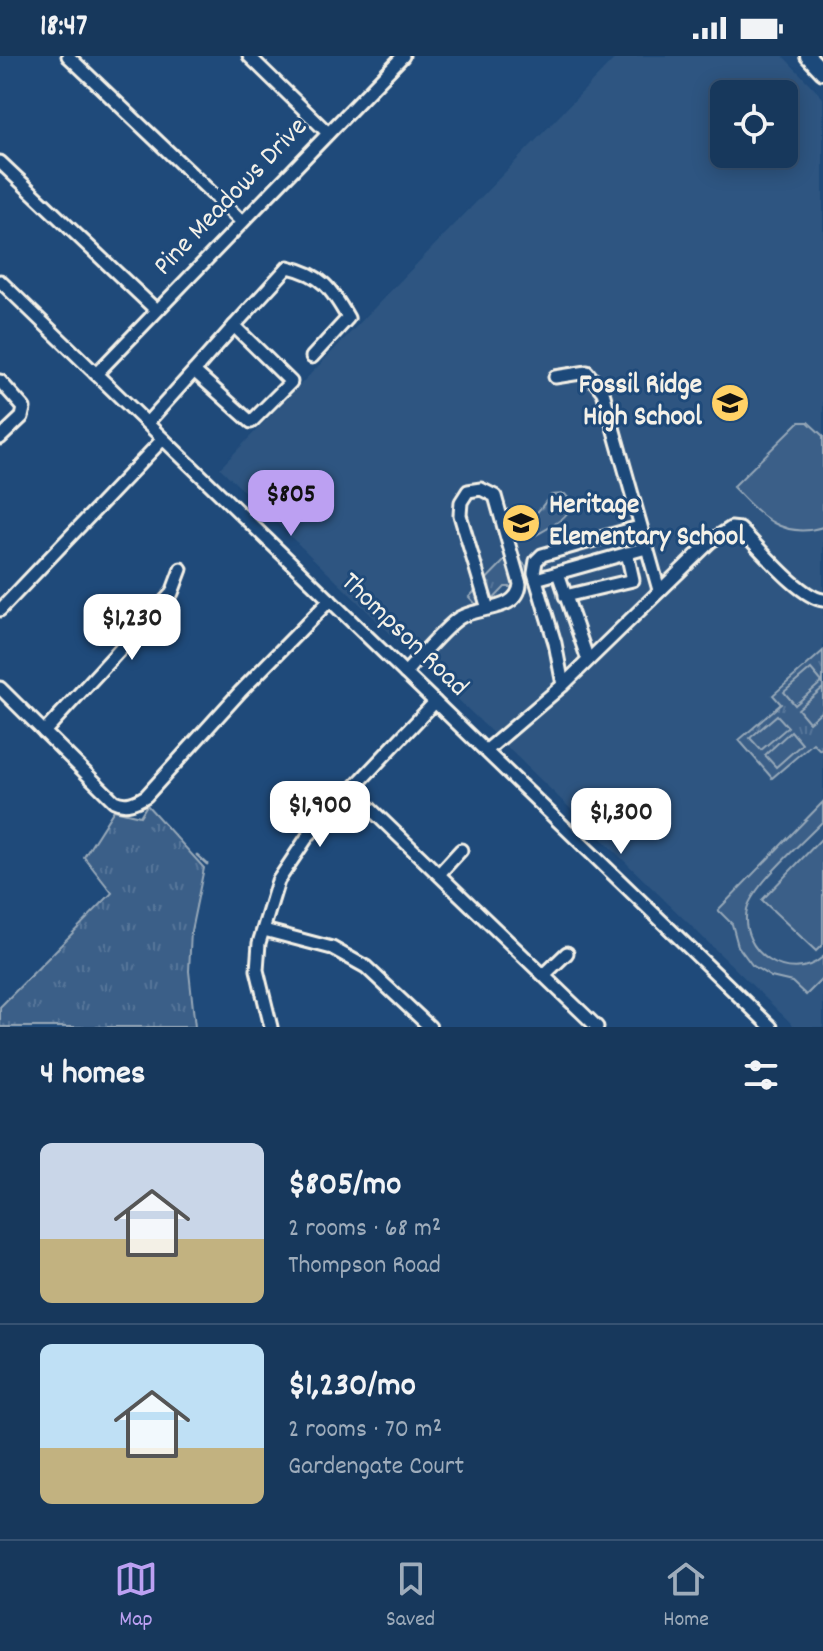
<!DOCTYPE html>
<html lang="en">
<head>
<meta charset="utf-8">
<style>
	body { margin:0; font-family:Dekko,sans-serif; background:#203f62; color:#f1f3f6; height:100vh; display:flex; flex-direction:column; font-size:30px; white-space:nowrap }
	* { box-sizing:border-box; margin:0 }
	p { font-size:26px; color:#9eacbb }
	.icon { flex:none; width:44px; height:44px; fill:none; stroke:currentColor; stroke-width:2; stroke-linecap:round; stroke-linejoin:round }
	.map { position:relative; height:971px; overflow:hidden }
	.sheet { display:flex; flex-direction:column; background:#17385c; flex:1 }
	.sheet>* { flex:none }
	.fabs { position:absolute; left:710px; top:24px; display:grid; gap:16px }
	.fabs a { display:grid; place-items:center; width:88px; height:88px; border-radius:12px; background:#17385c; box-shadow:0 4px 20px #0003,0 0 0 2px #365272; font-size:40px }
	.price { position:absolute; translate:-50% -68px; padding:0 18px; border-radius:16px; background:#fff; color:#222; font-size:26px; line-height:52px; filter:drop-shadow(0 2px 4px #0008) }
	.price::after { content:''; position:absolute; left:50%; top:48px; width:24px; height:18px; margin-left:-12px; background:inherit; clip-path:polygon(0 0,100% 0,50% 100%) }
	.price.active { background:#bca0f2; color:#111 }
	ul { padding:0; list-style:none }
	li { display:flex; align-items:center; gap:24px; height:200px; padding:0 40px }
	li+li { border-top:2px solid #365272 }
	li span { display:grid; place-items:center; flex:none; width:224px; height:160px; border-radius:12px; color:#555 }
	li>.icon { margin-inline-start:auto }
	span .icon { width:96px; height:96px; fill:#fffc; stroke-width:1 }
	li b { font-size:34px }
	h2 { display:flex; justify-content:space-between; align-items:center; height:96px; padding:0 40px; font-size:34px }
	.status { display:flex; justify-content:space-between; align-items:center; height:56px; padding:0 40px; background:#17385c; direction:ltr }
	.status svg { height:22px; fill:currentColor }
	.tab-bar { display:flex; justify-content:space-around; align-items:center; height:112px; border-top:2px solid #365272; background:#17385c; font-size:22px; color:#9eacbb }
	.tab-bar a { display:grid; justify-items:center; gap:4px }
	.tab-bar .active { color:#bca0f2 }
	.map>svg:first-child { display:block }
	.built { fill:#2d5581; fill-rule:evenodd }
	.grass { fill:url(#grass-tufts); stroke:#97a8b8; stroke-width:2 }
	.garden { fill:#3a5f88; stroke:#97a8b8; stroke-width:2 }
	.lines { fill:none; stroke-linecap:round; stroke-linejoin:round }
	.stream { stroke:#9cacbb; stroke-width:3 }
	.minor-casing { stroke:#f4f1e8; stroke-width:17 }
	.major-casing { stroke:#f4f1e8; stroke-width:20 }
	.minor { stroke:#1f4a7a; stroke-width:11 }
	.major { stroke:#1f4a7a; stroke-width:14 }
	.labels { text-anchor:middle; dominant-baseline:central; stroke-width:6; stroke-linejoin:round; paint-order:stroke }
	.street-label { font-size:28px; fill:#f4f1e8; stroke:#1f4a7a }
	.poi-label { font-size:28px; font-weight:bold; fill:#f4f1e8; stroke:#1f4a7a; text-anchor:end }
</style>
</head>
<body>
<div class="status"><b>18:47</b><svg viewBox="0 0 49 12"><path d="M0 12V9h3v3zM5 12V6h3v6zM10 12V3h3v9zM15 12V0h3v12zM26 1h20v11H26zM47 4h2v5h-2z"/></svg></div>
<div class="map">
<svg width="823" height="971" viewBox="0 0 823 971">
	<defs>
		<pattern id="grass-tufts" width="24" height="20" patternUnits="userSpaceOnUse" patternTransform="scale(2)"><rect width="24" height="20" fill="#3a5f88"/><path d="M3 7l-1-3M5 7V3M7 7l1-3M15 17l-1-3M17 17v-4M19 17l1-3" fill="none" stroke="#577699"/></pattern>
	</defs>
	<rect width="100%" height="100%" fill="#1f4a7a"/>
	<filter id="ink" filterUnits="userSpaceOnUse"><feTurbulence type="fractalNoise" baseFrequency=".0125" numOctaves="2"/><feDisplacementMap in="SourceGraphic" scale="16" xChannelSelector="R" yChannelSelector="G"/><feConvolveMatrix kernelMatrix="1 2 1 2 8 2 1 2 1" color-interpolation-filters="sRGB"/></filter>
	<g filter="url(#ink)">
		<path class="built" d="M617 0H783L823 42V971H795L220 412ZM724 38H784V98H724Z"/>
		<g class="grass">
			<path d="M565 438 573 448C567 463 550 471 536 479L527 469 551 439Z"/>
			<path d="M512 497 526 510 528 517 513 531H505L482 555 469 541Z"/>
			<path d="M823 595V691L820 694 813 687 772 722 739 684 781 648 773 639Z"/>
			<path d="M147 749 204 812 191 875 189 915 195 971H0V951L112 837 84 801 114 754 140 760Z"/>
		</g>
		<g class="garden">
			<path d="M799 366H808L823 380V471C782 484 760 459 733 431Z"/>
			<path d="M811 613 822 626 795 649 784 636Z"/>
			<path d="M823 632V654L809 666 798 653Z"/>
			<path d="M777 659 788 671 761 694 750 682Z"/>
			<path d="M791 675 802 688 776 711 765 699Z"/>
			<path d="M823 746V765C804 785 753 829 747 853 738 896 789 930 823 901V922L806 939 792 926 771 921 752 909 738 890 732 868 718 854Z"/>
			<path d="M823 781V888L816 895 762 844Z"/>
		</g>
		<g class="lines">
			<path class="stream" d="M197 799 207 808"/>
			<defs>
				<g id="minor">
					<path d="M68 0 242 166"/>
					<path d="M249 0 328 77"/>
					<path d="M0 106 156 254"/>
					<path d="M0 225 771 971"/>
					<path d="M194 315 234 270"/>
					<path d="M96 318 403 0"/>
					<path d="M555 321 587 316 603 336 659 534"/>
					<path d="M0 325 24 352 22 361 0 382"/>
					<path d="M147 367 194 315 251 366 291 326 234 270 288 211C322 219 331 232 348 262L312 301"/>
					<path d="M558 517 588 604"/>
					<path d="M536 523 646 492"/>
					<path d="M565 540 633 524 627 497"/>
					<path d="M0 554 163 383"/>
					<path d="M405 617C418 603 445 571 459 562 478 550 518 556 520 528L495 440 481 433 468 435 461 446 460 459 488 553"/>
					<path d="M563 629 555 587 534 517 536 505 542 499 639 471"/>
					<path d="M0 632 114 745C126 751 136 746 146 740L240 636 330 544"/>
					<path d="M44 676 172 537 181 513"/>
					<path d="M487 694 563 629 711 485 731 472 740 473C759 491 799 541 823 544"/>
					<path d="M351 734 597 971"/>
					<path d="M439 818 461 794"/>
					<path d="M264 874 332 892 366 911 430 971"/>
					<path d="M544 919 567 897"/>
					<path d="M271 971 257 914 259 887 278 825 308 780 435 646"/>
				</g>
				<path id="major" d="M808 0 823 16"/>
			</defs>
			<use href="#minor" class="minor-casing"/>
			<use href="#major" class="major-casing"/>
			<use href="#minor" class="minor"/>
			<use href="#major" class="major"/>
		</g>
	</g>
	<defs>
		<symbol id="school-disc" viewBox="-11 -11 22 22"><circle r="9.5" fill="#ffd166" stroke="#1f4a7a"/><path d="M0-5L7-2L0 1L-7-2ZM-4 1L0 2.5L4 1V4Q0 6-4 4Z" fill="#111"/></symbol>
	</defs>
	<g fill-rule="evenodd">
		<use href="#school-disc" x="708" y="325" width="44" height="44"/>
		<use href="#school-disc" x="499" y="445" width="44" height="44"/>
	</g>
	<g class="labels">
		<g class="street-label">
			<text transform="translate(232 142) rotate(-46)">Pine Meadows Drive</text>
			<text transform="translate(403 580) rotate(44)">Thompson Road</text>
		</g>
		<g class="poi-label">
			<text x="702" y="331">Fossil Ridge<tspan x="702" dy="32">High School</tspan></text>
			<text x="549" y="451" text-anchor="start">Heritage<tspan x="549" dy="32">Elementary School</tspan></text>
		</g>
	</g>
</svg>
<div class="fabs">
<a><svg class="icon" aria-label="locate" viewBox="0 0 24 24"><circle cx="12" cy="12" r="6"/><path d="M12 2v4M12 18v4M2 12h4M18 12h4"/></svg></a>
</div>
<b class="price active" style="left:291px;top:482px">$805</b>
<b class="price" style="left:132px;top:606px">$1,230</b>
<b class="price" style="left:320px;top:793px">$1,900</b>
<b class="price" style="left:621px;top:800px">$1,300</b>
</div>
<section class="sheet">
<h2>4 homes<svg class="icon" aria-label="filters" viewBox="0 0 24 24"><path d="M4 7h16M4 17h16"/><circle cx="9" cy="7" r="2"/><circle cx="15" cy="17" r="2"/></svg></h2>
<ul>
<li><span style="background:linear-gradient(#c9d6e8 60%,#c2b280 0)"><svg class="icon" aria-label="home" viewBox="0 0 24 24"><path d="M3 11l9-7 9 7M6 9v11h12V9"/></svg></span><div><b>$805/mo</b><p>2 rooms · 68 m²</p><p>Thompson Road</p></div></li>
<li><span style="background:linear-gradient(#bfe0f5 65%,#c2b280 0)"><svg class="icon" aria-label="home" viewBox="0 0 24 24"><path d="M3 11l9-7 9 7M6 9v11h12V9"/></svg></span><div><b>$1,230/mo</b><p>2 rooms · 70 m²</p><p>Gardengate Court</p></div></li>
</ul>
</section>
<nav class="tab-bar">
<a class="active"><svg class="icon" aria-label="map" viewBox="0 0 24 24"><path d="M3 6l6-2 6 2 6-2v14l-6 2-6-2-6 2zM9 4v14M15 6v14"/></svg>Map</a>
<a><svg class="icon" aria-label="saved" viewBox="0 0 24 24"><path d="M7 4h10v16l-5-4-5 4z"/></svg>Saved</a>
<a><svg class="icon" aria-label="home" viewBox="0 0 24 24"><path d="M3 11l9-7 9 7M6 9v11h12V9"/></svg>Home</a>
</nav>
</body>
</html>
